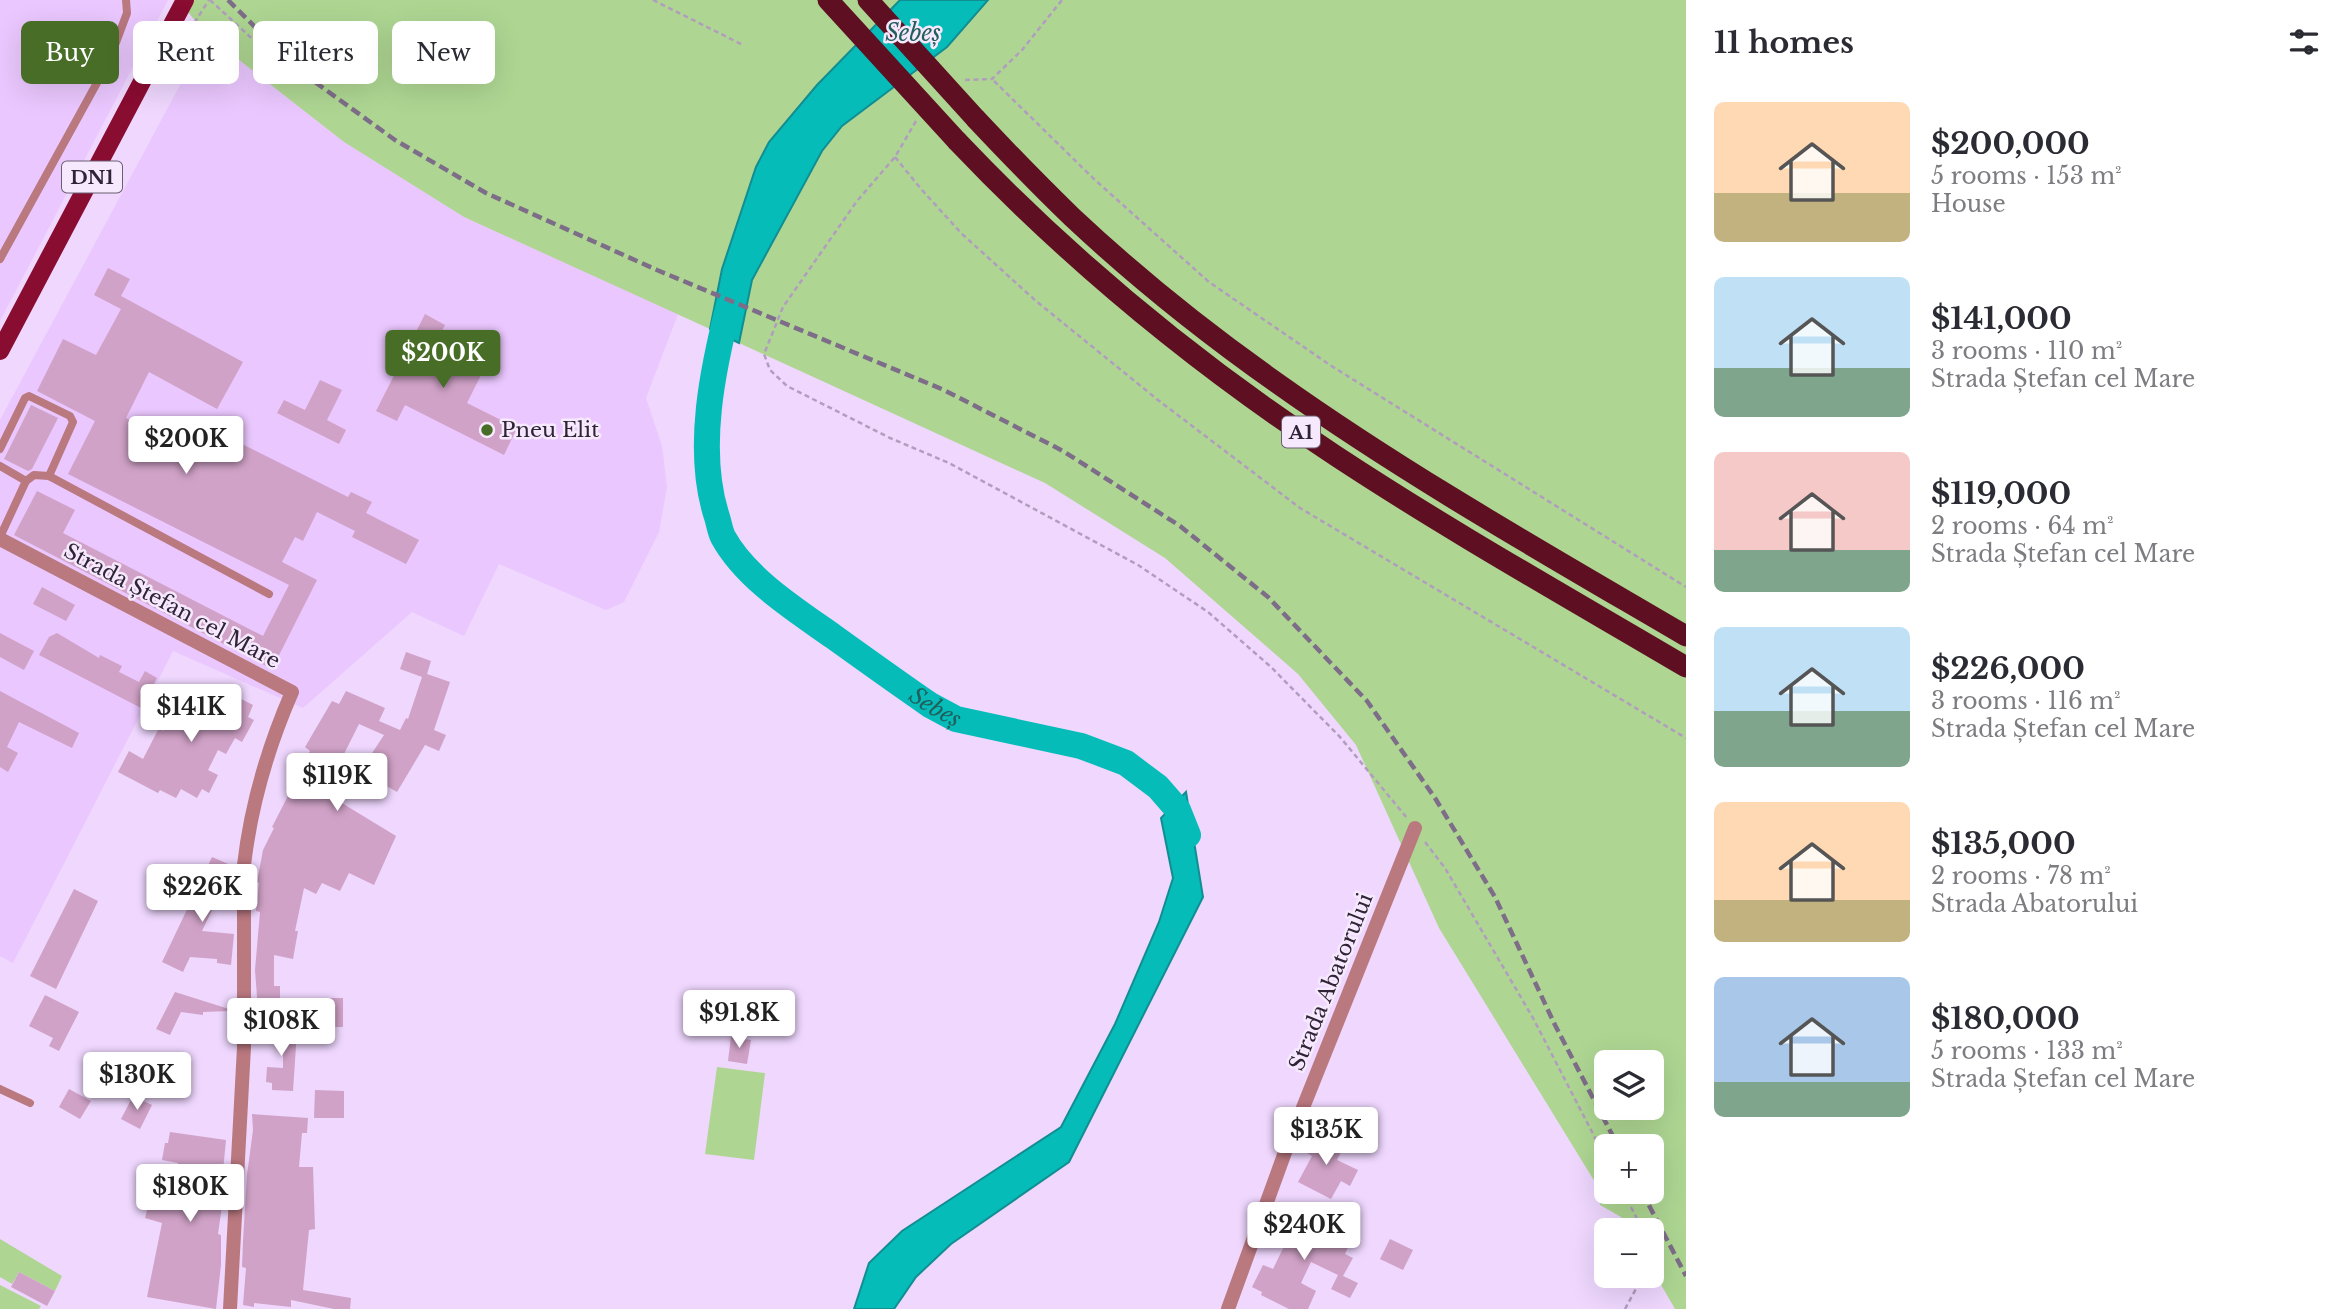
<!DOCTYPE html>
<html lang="en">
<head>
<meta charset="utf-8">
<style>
	body { margin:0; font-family:"Libre Baskerville",serif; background:#f2f2f3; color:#2b2b33; height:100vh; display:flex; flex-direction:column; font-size:26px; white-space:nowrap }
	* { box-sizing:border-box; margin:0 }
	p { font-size:23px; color:#7c7c81 }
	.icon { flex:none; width:38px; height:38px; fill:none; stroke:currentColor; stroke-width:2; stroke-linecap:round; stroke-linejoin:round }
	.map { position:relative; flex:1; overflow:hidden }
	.panel { display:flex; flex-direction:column; background:#fff; width:665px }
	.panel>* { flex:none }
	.guide { position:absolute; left:21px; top:21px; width:665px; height:63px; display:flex; gap:14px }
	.controls { position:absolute; left:1594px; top:1050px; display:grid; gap:14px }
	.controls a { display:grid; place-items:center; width:70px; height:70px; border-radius:10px; background:#fff; box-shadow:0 7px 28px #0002; font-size:35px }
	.price { position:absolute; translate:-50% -60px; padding:0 16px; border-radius:7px; background:#fff; color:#222; font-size:23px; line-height:46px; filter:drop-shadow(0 2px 4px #0008) }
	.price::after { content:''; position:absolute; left:50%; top:42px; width:21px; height:16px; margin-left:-10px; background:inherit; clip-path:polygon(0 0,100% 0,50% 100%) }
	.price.on { background:#476d27; color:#fff }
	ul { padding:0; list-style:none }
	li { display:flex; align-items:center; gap:21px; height:175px; padding:0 28px }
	li span { display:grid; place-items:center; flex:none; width:196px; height:140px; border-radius:10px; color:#555 }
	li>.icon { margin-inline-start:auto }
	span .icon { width:84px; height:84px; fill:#fffc; stroke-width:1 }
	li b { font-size:30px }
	h2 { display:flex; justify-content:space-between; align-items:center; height:84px; padding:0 28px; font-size:30px }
	.chip { padding:0 24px; border-radius:10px; background:#fff; box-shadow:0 7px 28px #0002; font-size:24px; line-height:63px }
	.chip.on { background:#476d27; color:#fff }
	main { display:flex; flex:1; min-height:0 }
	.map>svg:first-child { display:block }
	.built { fill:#eac7fe }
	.green { fill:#aed692; fill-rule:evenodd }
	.water { fill:#05bcb9; stroke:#128e92; stroke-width:2 }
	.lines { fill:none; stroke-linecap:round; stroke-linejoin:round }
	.river { stroke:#05bcb9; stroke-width:26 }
	.building { fill:#d0a2c7; fill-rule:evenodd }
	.path { stroke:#b19dbe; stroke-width:2.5; stroke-dasharray:5 3.5; stroke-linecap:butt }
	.service { stroke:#ba787f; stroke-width:8 }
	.minor { stroke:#ba787f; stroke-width:14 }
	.primary { stroke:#890c31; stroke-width:18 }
	.motorway { stroke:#5e1022; stroke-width:21 }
	.rail { stroke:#7e6d88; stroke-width:4.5; stroke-dasharray:10 5; stroke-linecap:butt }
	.motorway-bridge { stroke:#5e1022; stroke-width:21 }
	.poi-dot { fill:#476d27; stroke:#f6e9fd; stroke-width:2.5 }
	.labels { text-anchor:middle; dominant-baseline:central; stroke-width:5; stroke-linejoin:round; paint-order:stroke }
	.shield { fill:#f6e9fd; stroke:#6b5e72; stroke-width:2 }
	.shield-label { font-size:19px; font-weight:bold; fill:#2f2336 }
	.poi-label { font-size:21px; fill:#2f2336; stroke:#f6e9fd; text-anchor:start }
	.street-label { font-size:21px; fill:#2f2336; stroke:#f6e9fd }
	.water-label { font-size:23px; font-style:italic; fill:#225e5c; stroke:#f6e9fd }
</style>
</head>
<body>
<main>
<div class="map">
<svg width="1686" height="1309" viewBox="0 0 1686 1309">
	<rect width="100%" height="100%" fill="#efd7fe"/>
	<g class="built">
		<path d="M0 0H168L0 321Z"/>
		<path d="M207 35 344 142 464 217 678 314 646 398 662 446 667 487 659 532 624 602 606 610 499 564 464 636 412 612 303 708 173 651 13 963 0 956V420Z"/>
	</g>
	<g class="green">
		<path d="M178 0H900L817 85 769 142 756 167 722 269 710 329 464 217 344 142 207 35Z"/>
		<path d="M988 0H1686V1309H1675L1652 1269V1230H1629L1621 1217 1600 1205 1598 1187 1439 928 1356 745 1298 674 1165 558 1045 483 739 343 752 281 822 151 842 126 947 47ZM1606 1062H1652V1108H1606ZM1606 1146H1652V1192H1606Z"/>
		<path d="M717 1067 765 1073 754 1160 705 1154Z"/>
		<path d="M0 1239 62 1276 55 1291 19 1272 12 1284 0 1277Z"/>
		<path d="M0 1285 41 1306 39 1309H0Z"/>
	</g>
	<g class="water">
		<path d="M900 0H988L947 47 842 126 822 151 752 280 739 343 710 329 722 269 756 167 769 142 817 85Z"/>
		<path d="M1186 792 1203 897 1069 1162 951 1244 916 1277 894 1309H854L869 1263 902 1231 1061 1127 1115 1024 1159 922 1173 878 1161 818Z"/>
	</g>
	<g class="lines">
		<path class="river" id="s1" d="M730 301C713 367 695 450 717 517 719 523 720 531 723 537 746 579 796 610 834 637 866 660 898 683 930 705L956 719 1081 746 1126 763 1158 787 1178 810 1188 835"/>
	</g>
	<g class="building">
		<path d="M108 268 130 279 121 296 243 362 217 409 149 372 126 418 210 461 224 435 348 497 351 492 372 502 366 513 419 540 406 564 352 537 355 531 317 512 303 541 295 537 282 562 317 580 272 669 14 535 37 491 75 510 63 533 263 636 289 585 68 474 95 421 37 391 63 339 96 355 121 309 94 295Z"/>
		<path d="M425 314 445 325 435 344 484 369 467 403 517 428 504 455 405 405 397 421 376 411Z"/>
		<path d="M320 380 342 390 327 420 346 430 339 444 277 413 284 400 305 410Z"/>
		<path d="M31 405 58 418 32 469 28 471 4 459Z"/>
		<path d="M42 587 75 605 66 621 33 604Z"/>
		<path d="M0 633 34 651 24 670 0 657Z"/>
		<path d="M57 633 99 658 100 655 122 666 119 672 139 682 145 671 157 678 141 708 39 655 49 637Z"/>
		<path d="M406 652 431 661 427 674 450 682 434 730 446 735 439 751 425 745 397 792 385 785 377 798 344 772 327 794 396 836 374 885 349 873 340 891 322 883 316 894 304 888 295 931H298L293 959 274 955V986H280V1009L258 1010 255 970 260 912 256 911 259 883 257 882 263 850 274 828 272 827 291 790 286 788 310 751 305 747 332 701 339 704 346 691 385 708 379 721 400 730 406 718 408 719 422 677 400 669ZM359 724 384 735 363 767 344 754Z"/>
		<path d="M214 685 253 705 248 717 254 720 242 742 235 738 226 754 218 750 208 770 218 775 209 793 202 789 197 798 181 789 176 798 160 790 158 793 118 772 129 751 143 759 159 728 163 731 184 689 206 701Z"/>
		<path d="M0 691 79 733 72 748 19 722 7 747 18 753 8 772 0 767Z"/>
		<path d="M212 857 233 866 202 931 234 934 231 965 217 963V959L190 957 183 972 162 962Z"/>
		<path d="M74 889 98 901 56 989 30 976Z"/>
		<path d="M175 992 229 1009V1011L203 1012V1015L181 1012 170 1035 156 1029Z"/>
		<path d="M45 995 79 1012 59 1051 49 1046 53 1038 29 1026Z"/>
		<path d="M303 998H343V1027H316V1016L295 1015V1001H303Z"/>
		<path d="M256 1031H297L293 1091 272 1090V1083L266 1082 267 1067 283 1068V1043H255Z"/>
		<path d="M731 1037 751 1040 747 1064 728 1061Z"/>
		<path d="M69 1089 91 1101 80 1119 59 1107Z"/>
		<path d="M315 1090 344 1091V1118H314Z"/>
		<path d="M133 1096 152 1105 140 1129 121 1119Z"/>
		<path d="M252 1114 308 1118 307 1133H302L299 1167H313L315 1229 309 1230 303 1290 351 1298 350 1309H334L291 1300V1307L254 1303V1307L243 1305 246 1268 242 1267 243 1241 247 1175 253 1130Z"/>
		<path d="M170 1132 226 1140 223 1171H227L218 1234 221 1235V1265L216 1309 147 1297 162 1223 145 1218 150 1199 171 1206 178 1163 162 1160 165 1143H168Z"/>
		<path d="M1317 1132 1344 1146 1337 1160 1358 1170 1350 1186 1341 1181 1331 1199 1298 1182 1312 1156 1307 1153Z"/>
		<path d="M1285 1206 1314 1219 1312 1222 1351 1241 1345 1254 1353 1258 1343 1276 1358 1283 1350 1298 1331 1289 1338 1275 1311 1262 1301 1283 1316 1291 1308 1309H1289L1261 1295 1262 1292 1252 1287 1263 1265 1273 1269 1290 1234 1276 1228Z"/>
		<path d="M1390 1239 1413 1250 1403 1270 1380 1259Z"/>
		<path d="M19 1272 55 1291 47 1306 11 1287Z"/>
	</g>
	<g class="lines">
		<g class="path">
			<path d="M210 0 297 80"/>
			<path d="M653 0 743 45"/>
			<path d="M189 27 191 28 209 0"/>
			<path d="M965 80 992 79 1022 50 1062 0"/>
			<path d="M994 81 1095 180 1209 282 1330 365 1686 587"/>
			<path d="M916 121 895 157 857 201 783 307 764 354 770 370 787 386 890 438 949 463 1138 565 1208 612 1271 667 1340 737 1407 818"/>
			<path d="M895 157 921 189 962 234 1036 301 1158 400 1300 508 1686 738"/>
			<path d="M1425 842 1445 868 1533 1018 1606 1159"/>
			<path d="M1623 1192 1643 1230"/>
			<path d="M1625 1309 1643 1276"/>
		</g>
		<g class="service">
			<path d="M0 259 109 61 127 13 126 0"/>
			<path d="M0 449 25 398 29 396 70 416 73 422 49 476"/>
			<path d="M0 466 26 481"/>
			<path d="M0 537 26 481 34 475 49 476 269 594"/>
			<path d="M0 1089 30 1103"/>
		</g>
		<g class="minor">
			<path d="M0 539 292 692C268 747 251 805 244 865V1047L230 1309"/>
			<path d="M1228 1309 1284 1155 1415 828"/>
		</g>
		<path class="primary" d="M0 351 185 0"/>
		<g class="motorway">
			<path d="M976 119C1007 152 1039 185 1072 217 1136 277 1206 333 1277 383 1408 476 1548 555 1686 636"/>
			<path d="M957 141C1070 260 1199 366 1336 456 1450 531 1569 598 1686 667"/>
		</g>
		<g class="rail">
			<path d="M228 0 297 69 395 140 486 193 657 270 944 390 1063 451 1180 526 1268 597 1367 701 1435 798 1495 897 1555 1025 1618 1146"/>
			<path d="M1642 1192 1686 1276"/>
		</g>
		<g class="motorway-bridge">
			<path d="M828 0 957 141"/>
			<path d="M868 0 976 119"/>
		</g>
	</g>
	<circle class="poi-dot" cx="487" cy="430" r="7"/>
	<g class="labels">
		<g class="shield">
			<rect x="62" y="161.5" width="60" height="31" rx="5"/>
			<rect x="1282" y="416.5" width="38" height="31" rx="5"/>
		</g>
		<g class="shield-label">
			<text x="92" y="177">DN1</text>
			<text x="1301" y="432">A1</text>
		</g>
		<g class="poi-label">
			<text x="501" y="430">Pneu Elit</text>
		</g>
		<g class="street-label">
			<text transform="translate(172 606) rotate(28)">Strada Ștefan cel Mare</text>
			<text transform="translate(1331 982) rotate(-68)">Strada Abatorului</text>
		</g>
		<g class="water-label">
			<text x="913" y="33">Sebeș</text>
			<text stroke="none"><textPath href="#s1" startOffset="514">Sebeș</textPath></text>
		</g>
	</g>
</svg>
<div class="controls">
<a><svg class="icon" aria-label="layers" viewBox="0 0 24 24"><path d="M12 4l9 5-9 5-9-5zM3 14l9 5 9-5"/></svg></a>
<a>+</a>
<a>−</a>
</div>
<b class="price on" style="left:443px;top:390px">$200K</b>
<b class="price" style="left:186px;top:476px">$200K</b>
<b class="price" style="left:191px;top:744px">$141K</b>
<b class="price" style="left:337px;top:813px">$119K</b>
<b class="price" style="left:202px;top:924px">$226K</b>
<b class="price" style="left:739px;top:1050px">$91.8K</b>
<b class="price" style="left:281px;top:1058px">$108K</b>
<b class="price" style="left:137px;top:1112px">$130K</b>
<b class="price" style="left:1326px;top:1167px">$135K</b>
<b class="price" style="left:190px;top:1224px">$180K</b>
<b class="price" style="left:1304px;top:1262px">$240K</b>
<div class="guide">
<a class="chip on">Buy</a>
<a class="chip">Rent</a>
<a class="chip">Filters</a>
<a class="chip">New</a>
</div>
</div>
<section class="panel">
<h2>11 homes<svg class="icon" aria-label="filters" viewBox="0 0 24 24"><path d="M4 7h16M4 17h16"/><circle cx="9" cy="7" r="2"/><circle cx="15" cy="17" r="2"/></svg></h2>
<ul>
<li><span style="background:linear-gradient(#ffd9b3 65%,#c2b280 0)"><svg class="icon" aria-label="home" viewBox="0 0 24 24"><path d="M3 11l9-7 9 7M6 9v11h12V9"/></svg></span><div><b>$200,000</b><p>5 rooms · 153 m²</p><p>House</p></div></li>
<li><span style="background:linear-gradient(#bfe0f5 65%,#7fa58c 0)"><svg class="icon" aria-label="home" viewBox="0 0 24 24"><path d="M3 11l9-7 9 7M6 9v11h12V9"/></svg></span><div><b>$141,000</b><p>3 rooms · 110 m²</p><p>Strada Ștefan cel Mare</p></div></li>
<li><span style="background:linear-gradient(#f6c9c9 70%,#7fa58c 0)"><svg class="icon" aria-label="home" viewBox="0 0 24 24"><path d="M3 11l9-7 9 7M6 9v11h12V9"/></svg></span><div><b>$119,000</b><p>2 rooms · 64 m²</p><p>Strada Ștefan cel Mare</p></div></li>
<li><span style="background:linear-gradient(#bfe0f5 60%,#7fa58c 0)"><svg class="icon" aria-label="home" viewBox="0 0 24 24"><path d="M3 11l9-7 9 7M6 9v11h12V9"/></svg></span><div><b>$226,000</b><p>3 rooms · 116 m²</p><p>Strada Ștefan cel Mare</p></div></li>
<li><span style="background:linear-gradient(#ffd9b3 70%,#c2b280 0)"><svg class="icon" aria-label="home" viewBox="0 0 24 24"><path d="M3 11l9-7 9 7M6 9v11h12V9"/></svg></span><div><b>$135,000</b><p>2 rooms · 78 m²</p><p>Strada Abatorului</p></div></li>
<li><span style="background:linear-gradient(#a9c7e8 75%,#7fa58c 0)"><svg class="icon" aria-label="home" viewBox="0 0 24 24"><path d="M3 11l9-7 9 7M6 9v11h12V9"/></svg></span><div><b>$180,000</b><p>5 rooms · 133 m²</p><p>Strada Ștefan cel Mare</p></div></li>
</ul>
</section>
</main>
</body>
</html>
